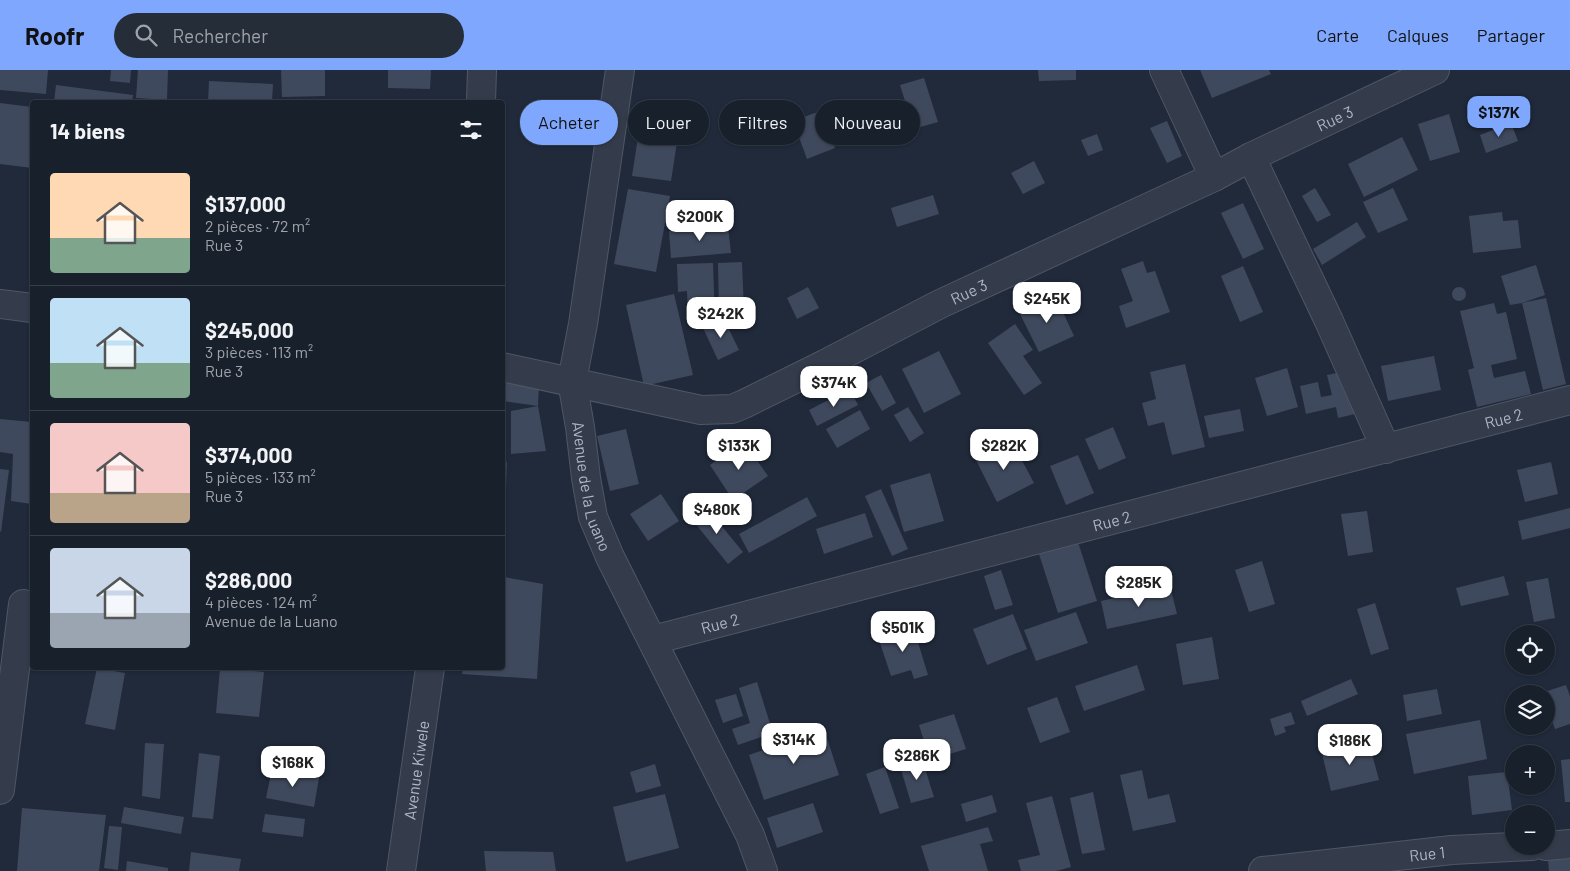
<!DOCTYPE html>
<html lang="fr">
<head>
<meta charset="utf-8">
<style>
	body { margin:0; font-family:Barlow,sans-serif; background:#252d38; color:#f1f3f6; height:100vh; display:flex; flex-direction:column; font-size:19px; white-space:nowrap }
	* { box-sizing:border-box; margin:0 }
	p { font-size:16px; color:#9fa3a9 }
	.icon { flex:none; width:28px; height:28px; fill:none; stroke:currentColor; stroke-width:2; stroke-linecap:round; stroke-linejoin:round }
	.map { position:relative; flex:1; overflow:hidden }
	.side { position:absolute; left:30px; top:30px; width:475px; height:570px; display:flex; flex-direction:column; background:#18202c; border-radius:5px; box-shadow:0 1px 4px #0004,0 0 0 1px #363e48 }
	.side>* { flex:none }
	.hud { position:absolute; left:520px; top:30px; width:475px; height:45px; display:flex; gap:10px }
	.fabs { position:absolute; left:1505px; top:555px; display:grid; gap:10px }
	.fabs a { display:grid; place-items:center; width:50px; height:50px; border-radius:50%; background:#18202c; box-shadow:0 1px 4px #0004,0 0 0 1px #363e48; font-size:25px }
	.price { position:absolute; translate:-50% -42px; padding:0 11px; border-radius:10px; background:#fff; color:#222; font-size:16px; line-height:32px; filter:drop-shadow(0 1px 2px #0008) }
	.price::after { content:''; position:absolute; left:50%; top:30px; width:15px; height:11px; margin-left:-8px; background:inherit; clip-path:polygon(0 0,100% 0,50% 100%) }
	.price.on { background:#7ea7fd; color:#111 }
	ul { padding:0; list-style:none }
	li { display:flex; align-items:center; gap:15px; height:125px; padding:0 20px }
	li+li { border-top:1px solid #363e48 }
	li span { display:grid; place-items:center; flex:none; width:140px; height:100px; border-radius:5px; color:#555 }
	li>.icon { margin-inline-start:auto }
	span .icon { width:60px; height:60px; fill:#fffc; stroke-width:1 }
	li b { font-size:21px }
	h2 { display:flex; justify-content:space-between; align-items:center; height:60px; padding:0 20px; font-size:21px }
	.tag { padding:0 18px; border-radius:22px; background:#18202c; box-shadow:0 1px 4px #0004,0 0 0 1px #363e48; font-size:18px; line-height:45px }
	.tag.on { background:#7ea7fd; color:#111 }
	header { display:flex; align-items:center; gap:30px; box-sizing:border-box; height:70px; padding:0 25px; background:#7ea7fd; color:#111 }
	header strong { font-size:24px }
	nav { display:flex; gap:28px; margin-inline-start:auto; font-size:18px }
	.search { width:350px; height:45px; background:#252d38; display:flex; align-items:center; gap:12px; box-sizing:border-box; padding:0 18px; border-radius:28px; color:#9fa3a9; font-size:19px }
	.map>svg:first-child { display:block }
	.building { fill:#3f495d }
	.lines { fill:none; stroke-linecap:round; stroke-linejoin:round }
	.street-casing { stroke:#4f5765; stroke-width:30 }
	.street { stroke:#343c4b; stroke-width:28 }
	.labels { text-anchor:middle; dominant-baseline:central; stroke-width:4.5; stroke-linejoin:round; paint-order:stroke }
	.street-label { font-size:16px; fill:#afb7c7; stroke:#1a212f }
</style>
</head>
<body>
<header>
<strong>Roofr</strong>
<div class="search"><svg class="icon" aria-label="search" viewBox="0 0 24 24"><circle cx="10" cy="10" r="6"/><path d="M15 15l6 6"/></svg>Rechercher</div>
<nav><a>Carte</a><a>Calques</a><a>Partager</a></nav>
</header>
<div class="map">
<svg width="1570" height="801" viewBox="0 0 1570 801">
	<rect width="100%" height="100%" fill="#202a3b"/>
	<g class="building">
		<path d="M0 0H48L46 24 0 20Z"/>
		<path d="M111 0H131L130 13 110 11Z"/>
		<path d="M138 0H168L167 30 136 28Z"/>
		<path d="M281 0H325V26L282 27Z"/>
		<path d="M388 0H431L430 19 388 18Z"/>
		<path d="M1038 0H1076V10L1039 11Z"/>
		<path d="M1200 0H1269L1271 4 1212 28Z"/>
		<path d="M924 8 938 52 899 63 891 35 905 31 900 15Z"/>
		<path d="M209 11 273 14 272 32H208Z"/>
		<path d="M56 15 133 25 132 32H54Z"/>
		<path d="M0 33 32 37V98L0 94Z"/>
		<path d="M643 35 682 40 671 111 632 106Z"/>
		<path d="M820 41 835 78 807 89 793 51Z"/>
		<path d="M1449 44 1460 82 1430 91 1418 54Z"/>
		<path d="M1167 51 1182 86 1167 93 1150 58Z"/>
		<path d="M1511 53 1518 71 1486 83 1480 65Z"/>
		<path d="M1097 64 1103 80 1088 86 1081 70Z"/>
		<path d="M1402 67 1418 100 1364 127 1348 94Z"/>
		<path d="M1034 91 1045 113 1023 124 1011 103Z"/>
		<path d="M1315 118 1331 145 1317 152 1302 126Z"/>
		<path d="M1393 118 1408 150 1378 163 1363 132Z"/>
		<path d="M628 119 670 126 656 202 614 194Z"/>
		<path d="M933 125 939 144 897 157 891 138Z"/>
		<path d="M1243 133 1264 179 1243 189 1221 143Z"/>
		<path d="M1502 142 1503 151 1518 150 1521 178 1473 183 1469 146Z"/>
		<path d="M1357 152 1366 167 1322 195 1313 179Z"/>
		<path d="M728 157 731 183 671 188 669 161Z"/>
		<path d="M1143 191 1147 203 1155 201 1170 242 1126 258 1119 236 1133 231 1121 199Z"/>
		<path d="M742 192 744 241H719L718 193Z"/>
		<path d="M713 193 715 250 688 251 687 221 678 222 677 194Z"/>
		<path d="M1536 195 1545 225 1522 233 1510 235 1501 206Z"/>
		<path d="M1243 196 1263 242 1240 252 1221 206Z"/>
		<path d="M808 217 819 238 797 249 787 228Z"/>
		<circle cx="1459" cy="224" r="7"/>
		<path d="M674 224 693 305 644 316 626 235Z"/>
		<path d="M1055 225 1074 266 1039 282 1019 242Z"/>
		<path d="M1546 228 1566 314 1543 320 1522 233Z"/>
		<path d="M1494 233 1497 244 1506 242 1517 289 1491 295 1494 308 1525 301 1531 324 1477 337 1468 300 1474 298 1460 241Z"/>
		<path d="M724 249 739 280 718 290 703 258Z"/>
		<path d="M1015 254 1033 280 1023 286 1042 313 1024 325 988 273Z"/>
		<path d="M939 281 961 324 924 343 902 299Z"/>
		<path d="M1434 286 1441 320 1388 331 1381 296Z"/>
		<path d="M1185 294 1205 377 1172 385 1164 352 1148 356 1142 333 1156 329 1150 302Z"/>
		<path d="M841 298 849 315 833 322 825 306Z"/>
		<path d="M1287 298 1298 337 1267 346 1255 308Z"/>
		<path d="M1346 301 1355 344 1338 348 1336 337 1306 344 1300 316 1318 312 1321 327 1332 325 1327 305Z"/>
		<path d="M881 305 896 333 882 341 866 313Z"/>
		<path d="M502 307 539 312 538 336 502 331Z"/>
		<path d="M850 319 858 335 817 356 809 340Z"/>
		<path d="M538 336 546 381 511 384V341Z"/>
		<path d="M908 337 924 363 910 372 894 345Z"/>
		<path d="M1240 339 1244 361 1209 368 1204 346Z"/>
		<path d="M860 340 870 359 837 378 826 359Z"/>
		<path d="M0 349 32 352V434L11 431 13 384 0 382Z"/>
		<path d="M1113 357 1126 388 1099 400 1085 369Z"/>
		<path d="M626 359 639 414 610 421 597 366Z"/>
		<path d="M1011 370 1034 413 997 432 975 388Z"/>
		<path d="M744 372 768 406 733 430 710 395Z"/>
		<path d="M1078 385 1094 423 1066 435 1050 396Z"/>
		<path d="M502 391 507 392 504 471 502 470Z"/>
		<path d="M1551 392 1558 424 1525 432 1517 400Z"/>
		<path d="M0 399 9 400 1 462 0 461Z"/>
		<path d="M930 403 944 451 904 462 890 415Z"/>
		<path d="M881 419 908 479 892 486 865 426Z"/>
		<path d="M661 424 679 451 648 471 630 444Z"/>
		<path d="M807 427 817 446 749 483 739 464Z"/>
		<path d="M705 436 743 482 728 494 690 447Z"/>
		<path d="M1570 438V458L1522 470 1518 451Z"/>
		<path d="M1367 441 1373 482 1348 486 1341 444Z"/>
		<path d="M865 443 873 467 824 484 816 459Z"/>
		<path d="M1078 472 1097 531 1058 543 1039 484Z"/>
		<path d="M1262 491 1275 534 1249 542 1235 500Z"/>
		<path d="M1001 500 1013 535 995 540 984 506Z"/>
		<path d="M1504 506 1509 525 1461 536 1456 518Z"/>
		<path d="M504 507 543 514 537 609 462 604 463 598H502V524Z"/>
		<path d="M1548 508 1555 548 1534 552 1526 512Z"/>
		<path d="M1170 516 1177 544 1107 559 1101 531Z"/>
		<path d="M1375 533 1389 579 1371 585 1357 539Z"/>
		<path d="M1076 542 1088 573 1036 591 1024 560Z"/>
		<path d="M1013 544 1027 579 987 595 973 559Z"/>
		<path d="M913 556 928 605 914 609 911 600 891 606 878 567Z"/>
		<path d="M1212 567 1219 609 1183 615 1176 574Z"/>
		<path d="M1137 595 1145 620 1084 641 1075 616Z"/>
		<path d="M97 598 125 603 115 660 85 654Z"/>
		<path d="M220 598 264 602 259 647 216 643Z"/>
		<path d="M1351 609 1358 624 1307 646 1301 631Z"/>
		<path d="M757 612 773 663 738 675 732 659 750 653 739 618Z"/>
		<path d="M1566 615 1570 626V654L1555 659 1546 634V624L1541 623Z"/>
		<path d="M1437 619 1442 644 1407 651 1403 625Z"/>
		<path d="M736 624 743 646 723 653 715 630Z"/>
		<path d="M1057 627 1070 662 1040 673 1027 638Z"/>
		<path d="M1291 642 1295 654 1284 657 1286 662 1275 666 1270 649Z"/>
		<path d="M954 644 966 679 930 690 919 655Z"/>
		<path d="M1480 650 1487 689 1414 704 1406 664Z"/>
		<path d="M824 659 839 705 764 730 749 685Z"/>
		<path d="M1368 669 1379 710 1331 721 1321 679 1343 673 1346 687 1355 685 1352 673Z"/>
		<path d="M145 673 164 674 160 729 142 726Z"/>
		<path d="M199 683 220 686 213 749 192 747Z"/>
		<path d="M922 689 934 727 911 733 900 696Z"/>
		<path d="M1570 689V732H1565L1561 690Z"/>
		<path d="M655 694 661 716 636 723 630 702Z"/>
		<path d="M885 697 899 738 880 744 866 704Z"/>
		<path d="M272 699 319 708 314 737 266 728Z"/>
		<path d="M1142 700 1148 729 1169 724 1176 752 1133 761 1120 705Z"/>
		<path d="M1507 702 1512 740 1472 745 1468 706Z"/>
		<path d="M1093 722 1105 780 1082 784 1070 728Z"/>
		<path d="M665 724 679 778 626 792 613 737Z"/>
		<path d="M992 725 997 742 966 752 961 734Z"/>
		<path d="M1052 726 1071 797 1056 801H1021L1018 790 1040 785 1026 733Z"/>
		<path d="M813 733 823 762 777 778 767 748Z"/>
		<path d="M124 737 184 747 181 764 121 753Z"/>
		<path d="M22 738 106 745 99 801H17Z"/>
		<path d="M265 744 305 749 303 767 262 762Z"/>
		<path d="M109 756 122 757 118 800 104 798Z"/>
		<path d="M988 757 993 771 980 774 988 801H929L921 776Z"/>
		<path d="M484 781 553 782 556 801H486Z"/>
		<path d="M191 782 241 789 239 801H189Z"/>
		<path d="M1570 787V801H1549L1548 790Z"/>
		<path d="M127 791 168 798V801H126Z"/>
	</g>
	<g class="lines">
		<defs>
			<g id="street">
				<path id="s1" d="M620 0 583 254 572 311 580 357 586 408 593 447 610 487 750 765 763 801"/>
				<path d="M1164 0 1214 107"/>
				<path d="M481 32 482 0"/>
				<path d="M1251 87 1329 251 1386 379"/>
				<path d="M0 234 32 238"/>
				<path id="s2" d="M502 297 701 340 732 339 744 334 825 294 940 234 1214 107 1251 87 1435 0"/>
				<path id="s3" d="M653 570 1570 330"/>
				<path d="M0 720 23 534"/>
				<path d="M1546 776 1570 774"/>
				<path id="s4" d="M401 801 430 598"/>
				<path id="s5" d="M1263 801 1452 780 1532 776"/>
			</g>
		</defs>
		<use href="#street" class="street-casing"/>
		<use href="#street" class="street"/>
	</g>
	<g class="labels">
		<g class="street-label">
			<text stroke="none"><textPath href="#s2" startOffset="904">Rue 3</textPath></text>
			<text stroke="none"><textPath href="#s2" startOffset="499">Rue 3</textPath></text>
			<text stroke="none"><textPath href="#s3" startOffset="879">Rue 2</textPath></text>
			<text stroke="none"><textPath href="#s1" startOffset="422">Avenue de la Luano</textPath></text>
			<text stroke="none"><textPath href="#s3" startOffset="474">Rue 2</textPath></text>
			<text stroke="none"><textPath href="#s3" startOffset="69">Rue 2</textPath></text>
			<text stroke="none"><textPath href="#s4" startOffset="102">Avenue Kiwele</textPath></text>
			<text stroke="none"><textPath href="#s5" startOffset="165">Rue 1</textPath></text>
		</g>
	</g>
</svg>
<div class="fabs">
<a><svg class="icon" aria-label="locate" viewBox="0 0 24 24"><circle cx="12" cy="12" r="6"/><path d="M12 2v4M12 18v4M2 12h4M18 12h4"/></svg></a>
<a><svg class="icon" aria-label="layers" viewBox="0 0 24 24"><path d="M12 4l9 5-9 5-9-5zM3 14l9 5 9-5"/></svg></a>
<a>+</a>
<a>−</a>
</div>
<b class="price on" style="left:1499px;top:68px">$137K</b>
<b class="price" style="left:700px;top:172px">$200K</b>
<b class="price" style="left:1047px;top:254px">$245K</b>
<b class="price" style="left:721px;top:269px">$242K</b>
<b class="price" style="left:834px;top:338px">$374K</b>
<b class="price" style="left:739px;top:401px">$133K</b>
<b class="price" style="left:1004px;top:401px">$282K</b>
<b class="price" style="left:717px;top:465px">$480K</b>
<b class="price" style="left:1139px;top:538px">$285K</b>
<b class="price" style="left:903px;top:583px">$501K</b>
<b class="price" style="left:794px;top:695px">$314K</b>
<b class="price" style="left:1350px;top:696px">$186K</b>
<b class="price" style="left:917px;top:711px">$286K</b>
<b class="price" style="left:293px;top:718px">$168K</b>
<div class="hud">
<a class="tag on">Acheter</a>
<a class="tag">Louer</a>
<a class="tag">Filtres</a>
<a class="tag">Nouveau</a>
</div>
<section class="side">
<h2>14 biens<svg class="icon" aria-label="filters" viewBox="0 0 24 24"><path d="M4 7h16M4 17h16"/><circle cx="9" cy="7" r="2"/><circle cx="15" cy="17" r="2"/></svg></h2>
<ul>
<li><span style="background:linear-gradient(#ffd9b3 65%,#7fa58c 0)"><svg class="icon" aria-label="home" viewBox="0 0 24 24"><path d="M3 11l9-7 9 7M6 9v11h12V9"/></svg></span><div><b>$137,000</b><p>2 pièces · 72 m²</p><p>Rue 3</p></div></li>
<li><span style="background:linear-gradient(#bfe0f5 65%,#7fa58c 0)"><svg class="icon" aria-label="home" viewBox="0 0 24 24"><path d="M3 11l9-7 9 7M6 9v11h12V9"/></svg></span><div><b>$245,000</b><p>3 pièces · 113 m²</p><p>Rue 3</p></div></li>
<li><span style="background:linear-gradient(#f6c9c9 70%,#b9a48a 0)"><svg class="icon" aria-label="home" viewBox="0 0 24 24"><path d="M3 11l9-7 9 7M6 9v11h12V9"/></svg></span><div><b>$374,000</b><p>5 pièces · 133 m²</p><p>Rue 3</p></div></li>
<li><span style="background:linear-gradient(#c9d6e8 65%,#9aa5b1 0)"><svg class="icon" aria-label="home" viewBox="0 0 24 24"><path d="M3 11l9-7 9 7M6 9v11h12V9"/></svg></span><div><b>$286,000</b><p>4 pièces · 124 m²</p><p>Avenue de la Luano</p></div></li>
</ul>
</section>
</div>
</body>
</html>
